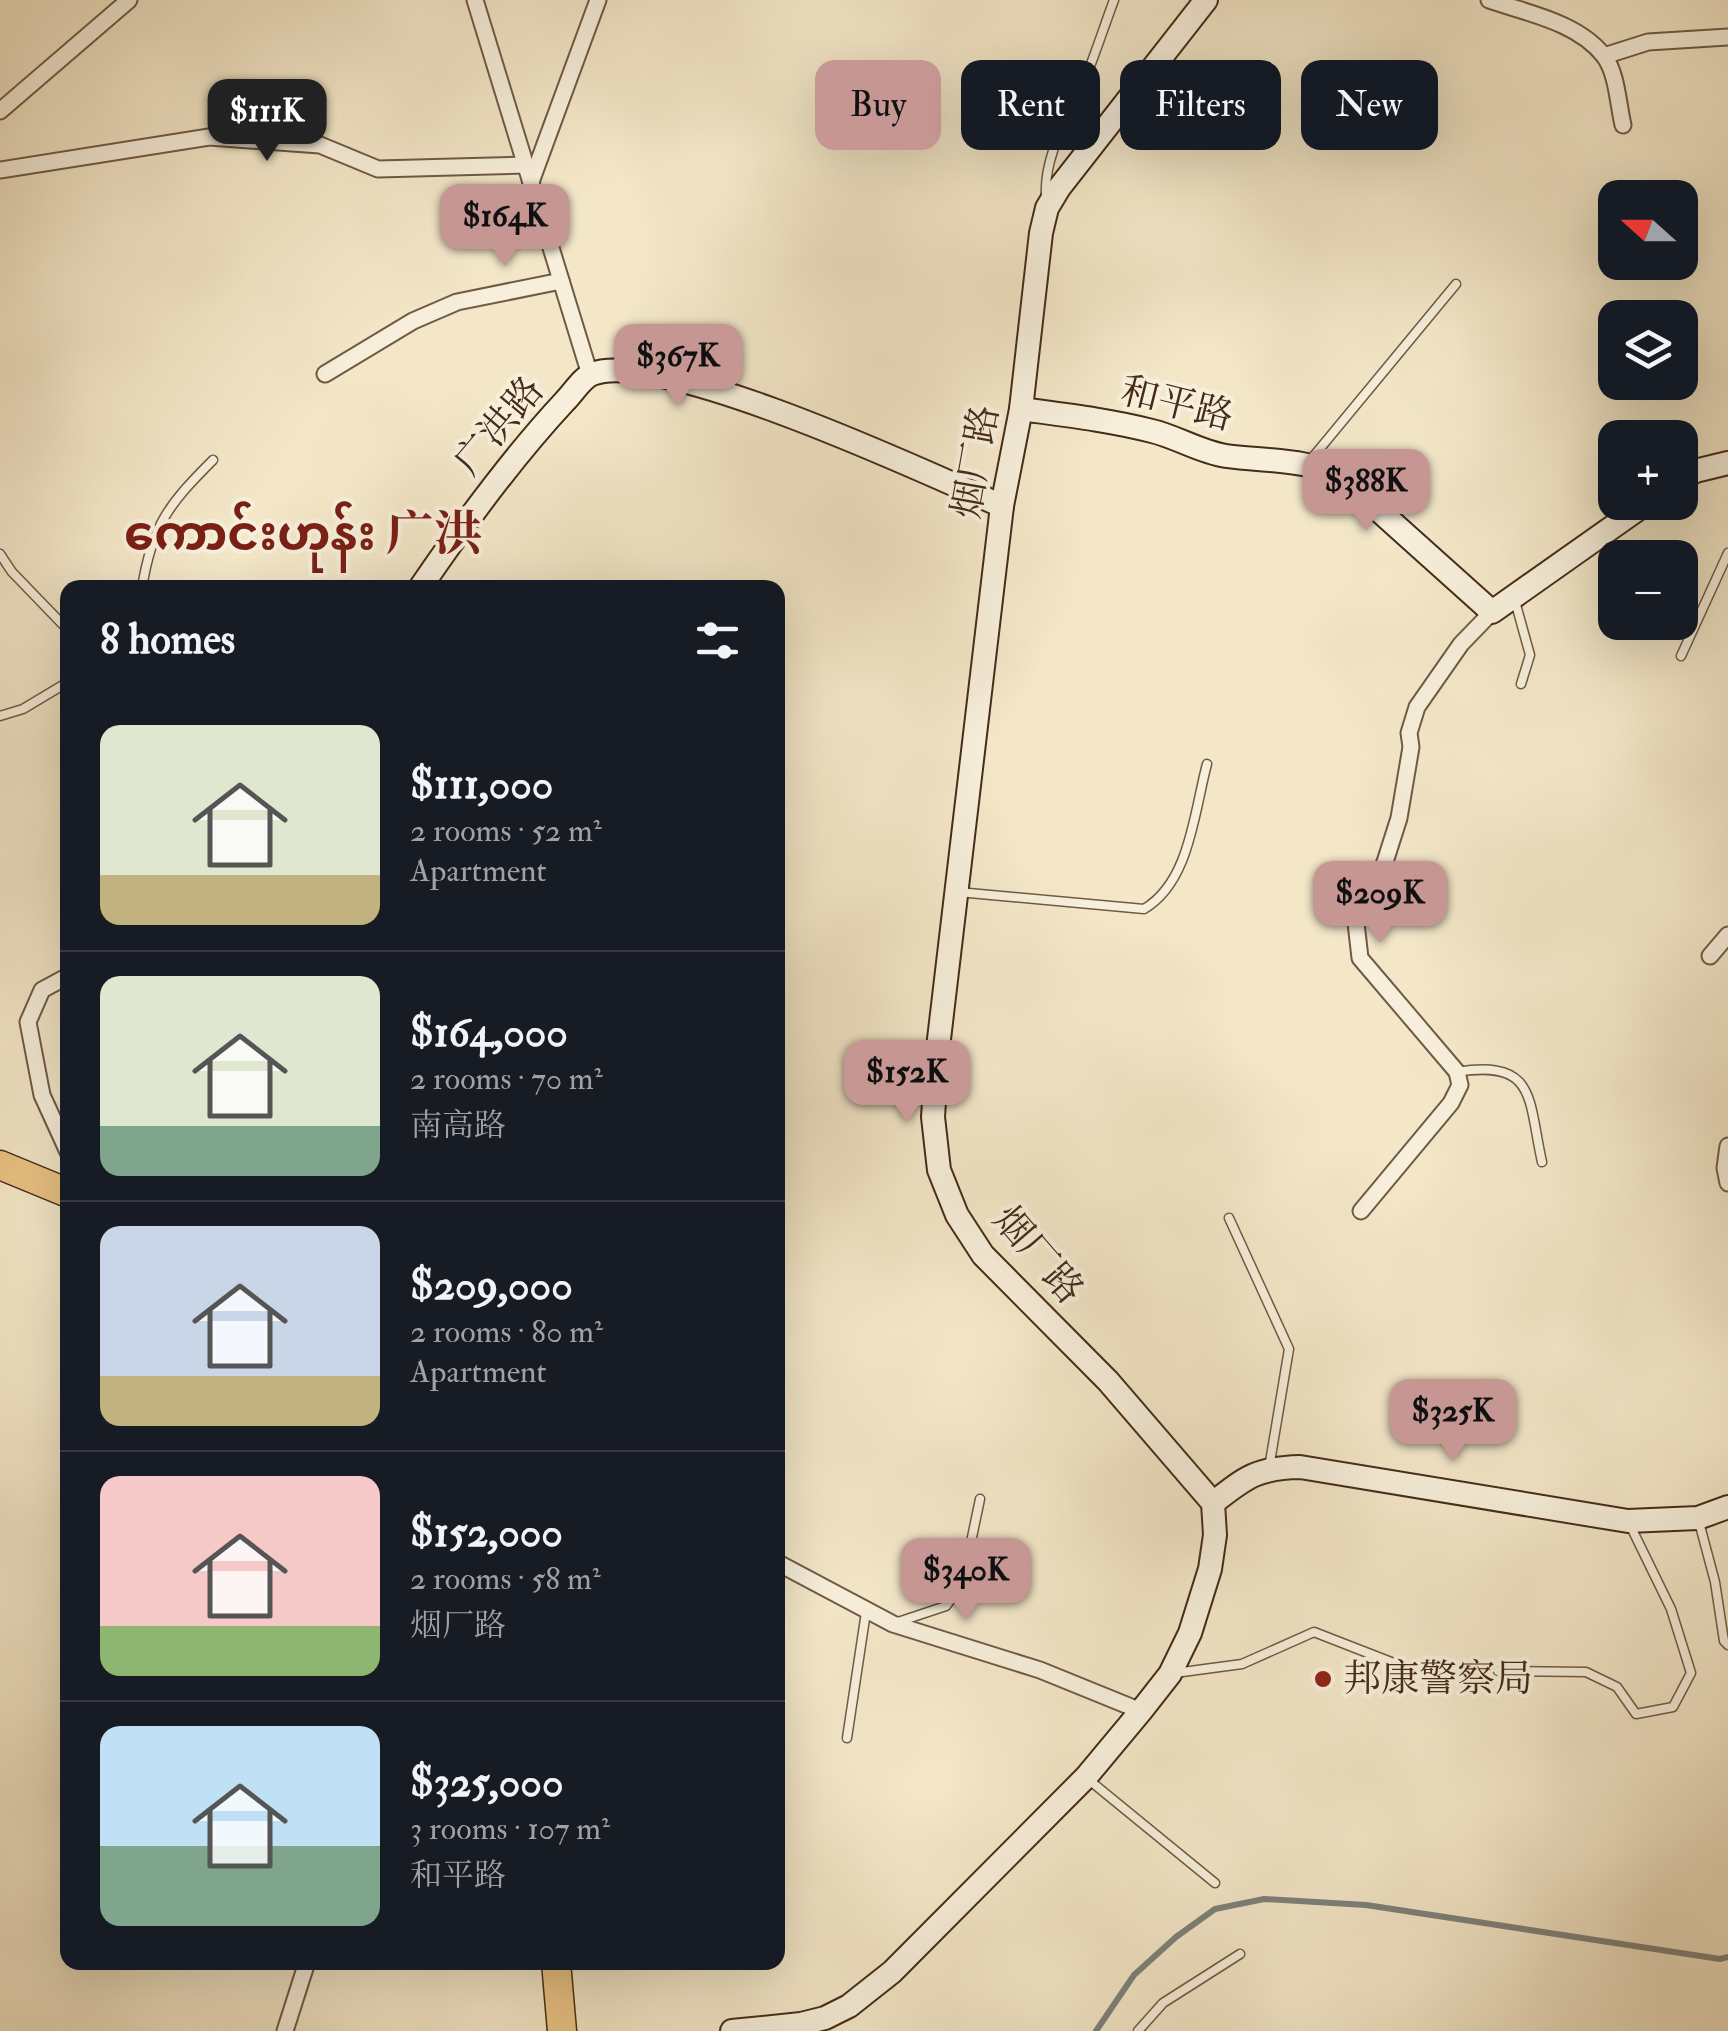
<!DOCTYPE html>
<html lang="en">
<head>
<meta charset="utf-8">
<style>
	body { margin:0; font-family:"IM FELL Double Pica","Noto Serif SC","Noto Sans Myanmar",serif; background:#242831; color:#f1f3f6; height:100vh; display:flex; flex-direction:column; font-size:38px; white-space:nowrap }
	* { box-sizing:border-box; margin:0 }
	p { font-size:32px; color:#9ea1a6 }
	.icon { flex:none; width:55px; height:55px; fill:none; stroke:currentColor; stroke-width:2; stroke-linecap:round; stroke-linejoin:round }
	.map { position:relative; flex:1; overflow:hidden }
	.side { position:absolute; left:60px; top:580px; width:725px; height:1390px; display:flex; flex-direction:column; background:#171b24; border-radius:20px; box-shadow:0 10px 40px #0002 }
	.side>* { flex:none }
	.top-card { position:absolute; left:815px; top:60px; width:762px; height:90px; display:flex; gap:20px }
	.needle { width:65px; rotate:291deg }
	.controls { position:absolute; left:1598px; top:180px; display:grid; gap:20px }
	.controls a { display:grid; place-items:center; width:100px; height:100px; border-radius:20px; background:#171b24; box-shadow:0 10px 40px #0002; font-size:50px }
	.price { position:absolute; translate:-50% -85px; padding:0 22px; border-radius:20px; background:#c59692; color:#111; font-size:32px; line-height:65px; filter:drop-shadow(0 2px 5px #0008) }
	.price::after { content:''; position:absolute; left:50%; top:60px; width:30px; height:22px; margin-left:-15px; background:inherit; clip-path:polygon(0 0,100% 0,50% 100%) }
	.price.on { background:#222; color:#fff }
	ul { padding:0; list-style:none }
	li { display:flex; align-items:center; gap:30px; height:250px; padding:0 40px }
	li+li { border-top:2px solid #363941 }
	li span { display:grid; place-items:center; flex:none; width:280px; height:200px; border-radius:20px; color:#555 }
	li>.icon { margin-inline-start:auto }
	span .icon { width:120px; height:120px; fill:#fffc; stroke-width:1 }
	li b { font-size:42px }
	h2 { display:flex; justify-content:space-between; align-items:center; height:120px; padding:0 40px; font-size:42px }
	.pill { padding:0 35px; border-radius:20px; background:#171b24; box-shadow:0 10px 40px #0002; font-size:35px; line-height:90px }
	.pill.on { background:#c59692; color:#111 }
	.map>svg:first-child { display:block }
	.lines { fill:none; stroke-linecap:round; stroke-linejoin:round }
	.stream { stroke:#7d827d; stroke-width:6 }
	.lane-casing { stroke:#705a44; stroke-width:11 }
	.street-casing { stroke:#705a44; stroke-width:19 }
	.secondary-casing { stroke:#452b18; stroke-width:26 }
	.highway-casing { stroke:#452b18; stroke-width:31 }
	.lane { stroke:#f7efdb; stroke-width:8 }
	.street { stroke:#f7efdb; stroke-width:15 }
	.secondary { stroke:#f7efdb; stroke-width:22 }
	.highway { stroke:#eac484; stroke-width:28 }
	.poi-dot { fill:#8f2418; stroke:#f7efdb; stroke-width:4 }
	.labels { text-anchor:middle; dominant-baseline:central; stroke-width:8; stroke-linejoin:round; paint-order:stroke }
	.street-label { font-size:38px; fill:#452b18; stroke:#f7efdb }
	.poi-label { font-size:38px; fill:#452b18; stroke:#f7efdb; text-anchor:start }
	.district-label { font-size:48px; font-weight:bold; fill:#7a1f14; stroke:#f7efdb }
</style>
</head>
<body>
<div class="map">
<svg width="1728" height="2031" viewBox="0 0 1728 2031">
	<rect width="100%" height="100%" fill="#f3e7c8"/>
	<filter id="stains"><feTurbulence type="fractalNoise" baseFrequency=".002" numOctaves="4"/><feColorMatrix values="0 0 0 0 .2 0 0 0 0 .09 0 0 0 0 .02 0 0 0 .5 -.17"/></filter>
	<radialGradient id="worn" r=".72"><stop offset=".6" stop-color="#630" stop-opacity="0"/><stop offset="1" stop-color="#630" stop-opacity=".3"/></radialGradient>
	<g class="lines">
		<path class="stream" d="M1096 2031 1134 1975 1176 1937 1215 1909 1264 1899 1366 1905 1720 1959 1728 1957"/>
		<defs>
			<g id="lane">
				<path d="M1046 198C1043 153 1071 114 1087 74 1097 49 1105 24 1114 0"/>
				<path d="M1308 463 1456 284"/>
				<path d="M0 554 12 572 68 630"/>
				<path d="M142 588C152 525 169 504 213 460"/>
				<path d="M1515 601 1530 655 1521 684"/>
				<path d="M1681 656 1728 553"/>
				<path d="M0 716 23 709 68 682"/>
				<path d="M958 892 1144 909C1190 882 1194 812 1207 764"/>
				<path d="M1457 1072C1537 1059 1528 1100 1542 1162"/>
				<path d="M1229 1218 1289 1349 1269 1468"/>
				<path d="M1699 1522 1715 1582 1724 1641 1728 1645"/>
				<path d="M898 1622 946 1606 962 1585 980 1499"/>
				<path d="M1498 1671 1586 1672 1617 1687 1636 1714 1673 1707 1691 1673 1671 1609 1630 1525"/>
				<path d="M1175 1673 1242 1664 1314 1632 1404 1667"/>
				<path d="M847 1738 866 1612"/>
				<path d="M1089 1780 1215 1883"/>
				<path d="M1138 2031 1163 2003 1240 1954"/>
			</g>
			<g id="street">
				<path d="M475 0 590 375"/>
				<path d="M1489 0C1526 13 1578 22 1604 56 1617 73 1618 104 1623 125"/>
				<path d="M1604 56 1648 42 1728 37"/>
				<path d="M0 111 129 0"/>
				<path d="M0 170 209 137 320 145 378 169 526 165"/>
				<path d="M531 182 598 0"/>
				<path d="M325 374 413 321 457 302 561 281"/>
				<path d="M1710 956 1728 935"/>
				<path d="M68 976 42 990 28 1022 42 1095 68 1152"/>
				<path d="M1728 1146 1725 1168 1728 1183"/>
				<path d="M1361 1211 1451 1103 1460 1085 1457 1072 1360 958 1356 923 1385 862 1399 818 1411 747 1409 733 1417 707 1461 644 1492 612"/>
				<path d="M778 1563 893 1624 1040 1670 1141 1711"/>
				<path d="M285 2031 307 1962"/>
			</g>
			<g id="secondary">
				<path d="M1021 409C1065 415 1109 420 1152 431 1177 437 1200 452 1226 456 1269 462 1308 457 1346 481L1492 612 1648 502"/>
				<path d="M1680 481 1695 471 1728 463"/>
				<path d="M420 588C465 522 511 459 565 401 573 393 582 378 592 374 658 347 930 474 1002 506"/>
				<path d="M1213 1503C1246 1477 1257 1468 1300 1467L1628 1521 1698 1518 1728 1507"/>
				<path d="M732 2031 801 2024 825 2018 849 2006 892 1972 1086 1777 1141 1711 1170 1674 1190 1633 1210 1569 1215 1535 1213 1503 1108 1381 983 1255 957 1215 939 1170 933 1117 937 1056 1002 506 1021 409 1041 233 1047 208 1059 188 1206 0"/>
			</g>
			<g id="highway">
				<path d="M0 1165 68 1193"/>
				<path d="M556 1962 562 2031"/>
			</g>
		</defs>
		<use href="#lane" class="lane-casing"/>
		<use href="#street" class="street-casing"/>
		<use href="#secondary" class="secondary-casing"/>
		<use href="#highway" class="highway-casing"/>
		<use href="#lane" class="lane"/>
		<use href="#street" class="street"/>
		<use href="#secondary" class="secondary"/>
		<use href="#highway" class="highway"/>
	</g>
	<circle class="poi-dot" cx="1323" cy="1679" r="10"/>
	<g class="labels">
		<g class="street-label">
			<text transform="translate(1177 404) rotate(14)">和平路</text>
			<text transform="translate(499 426) rotate(-50)">广洪路</text>
			<text transform="translate(976 462) rotate(-80)">烟厂路</text>
			<text transform="translate(1038 1255) rotate(49)">烟厂路</text>
		</g>
		<g class="poi-label">
			<text x="1343" y="1679">邦康警察局</text>
		</g>
		<g class="district-label">
			<text x="303" y="535">ကောင်းဟုန်း 广洪</text>
		</g>
	</g>
	<rect width="100%" height="100%" filter="url(#stains)"/>
	<rect width="100%" height="100%" fill="url(#worn)"/>
</svg>
<div class="controls">
<a><svg class="needle" viewBox="-14 -14 28 28"><path d="M0-13l5 13h-10z" fill="#e53935"/><path d="M0 13l5-13h-10z" fill="#9ea1a6"/></svg></a>
<a><svg class="icon" aria-label="layers" viewBox="0 0 24 24"><path d="M12 4l9 5-9 5-9-5zM3 14l9 5 9-5"/></svg></a>
<a>+</a>
<a>−</a>
</div>
<b class="price on" style="left:267px;top:164px">$111K</b>
<b class="price" style="left:505px;top:269px">$164K</b>
<b class="price" style="left:678px;top:409px">$367K</b>
<b class="price" style="left:1366px;top:534px">$388K</b>
<b class="price" style="left:1380px;top:946px">$209K</b>
<b class="price" style="left:907px;top:1125px">$152K</b>
<b class="price" style="left:1453px;top:1464px">$325K</b>
<b class="price" style="left:966px;top:1623px">$340K</b>
<div class="top-card">
<a class="pill on">Buy</a>
<a class="pill">Rent</a>
<a class="pill">Filters</a>
<a class="pill">New</a>
</div>
<section class="side">
<h2>8 homes<svg class="icon" aria-label="filters" viewBox="0 0 24 24"><path d="M4 7h16M4 17h16"/><circle cx="9" cy="7" r="2"/><circle cx="15" cy="17" r="2"/></svg></h2>
<ul>
<li><span style="background:linear-gradient(#dfe7d0 75%,#c2b280 0)"><svg class="icon" aria-label="home" viewBox="0 0 24 24"><path d="M3 11l9-7 9 7M6 9v11h12V9"/></svg></span><div><b>$111,000</b><p>2 rooms · 52 m²</p><p>Apartment</p></div></li>
<li><span style="background:linear-gradient(#dfe7d0 75%,#7fa58c 0)"><svg class="icon" aria-label="home" viewBox="0 0 24 24"><path d="M3 11l9-7 9 7M6 9v11h12V9"/></svg></span><div><b>$164,000</b><p>2 rooms · 70 m²</p><p>南高路</p></div></li>
<li><span style="background:linear-gradient(#c9d6e8 75%,#c2b280 0)"><svg class="icon" aria-label="home" viewBox="0 0 24 24"><path d="M3 11l9-7 9 7M6 9v11h12V9"/></svg></span><div><b>$209,000</b><p>2 rooms · 80 m²</p><p>Apartment</p></div></li>
<li><span style="background:linear-gradient(#f6c9c9 75%,#8fb573 0)"><svg class="icon" aria-label="home" viewBox="0 0 24 24"><path d="M3 11l9-7 9 7M6 9v11h12V9"/></svg></span><div><b>$152,000</b><p>2 rooms · 58 m²</p><p>烟厂路</p></div></li>
<li><span style="background:linear-gradient(#bfe0f5 60%,#7fa58c 0)"><svg class="icon" aria-label="home" viewBox="0 0 24 24"><path d="M3 11l9-7 9 7M6 9v11h12V9"/></svg></span><div><b>$325,000</b><p>3 rooms · 107 m²</p><p>和平路</p></div></li>
</ul>
</section>
</div>
</body>
</html>
